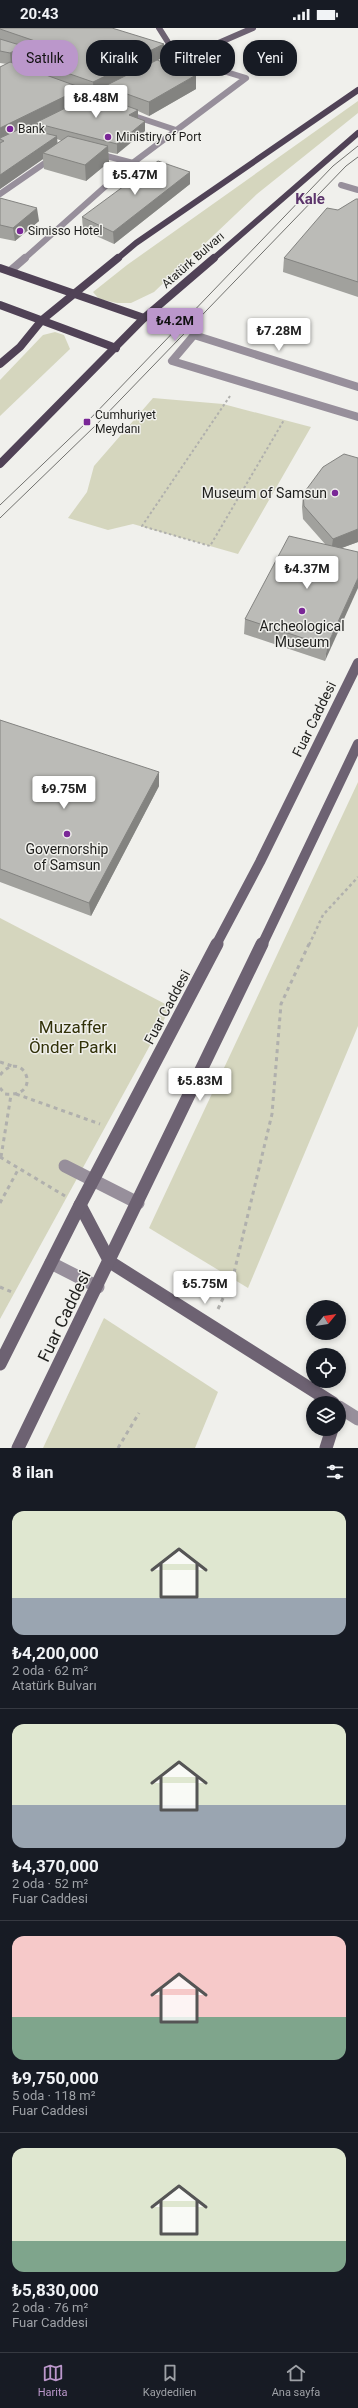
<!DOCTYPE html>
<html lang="tr">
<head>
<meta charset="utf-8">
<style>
	body { margin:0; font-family:Roboto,sans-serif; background:#20242c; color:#f1f3f6; height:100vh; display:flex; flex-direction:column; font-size:15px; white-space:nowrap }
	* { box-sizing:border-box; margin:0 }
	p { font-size:13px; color:#9ea1a6 }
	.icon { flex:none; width:22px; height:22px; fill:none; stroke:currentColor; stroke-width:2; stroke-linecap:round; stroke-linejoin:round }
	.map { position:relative; height:1420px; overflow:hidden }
	.sheet { display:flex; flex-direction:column; background:#171b24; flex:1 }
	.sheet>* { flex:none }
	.banner { position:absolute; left:12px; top:12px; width:334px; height:36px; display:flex; gap:8px }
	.needle { width:26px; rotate:60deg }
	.fabs { position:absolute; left:306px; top:1272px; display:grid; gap:8px }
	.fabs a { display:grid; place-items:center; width:40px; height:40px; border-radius:50%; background:#171b24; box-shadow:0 2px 6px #0003; font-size:20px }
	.price { position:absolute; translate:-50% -34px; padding:0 9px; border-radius:4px; background:#fff; color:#222; font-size:13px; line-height:26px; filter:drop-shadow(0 1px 2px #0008) }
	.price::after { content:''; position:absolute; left:50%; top:24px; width:12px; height:9px; margin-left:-6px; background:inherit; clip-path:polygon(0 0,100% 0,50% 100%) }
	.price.current { background:#bb97cb; color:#111 }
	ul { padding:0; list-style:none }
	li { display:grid; align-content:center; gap:8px; height:212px; padding:0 12px }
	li+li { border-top:1px solid #363941 }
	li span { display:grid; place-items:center; height:124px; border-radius:12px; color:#555 }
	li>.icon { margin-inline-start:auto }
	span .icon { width:72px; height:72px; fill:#fffc; stroke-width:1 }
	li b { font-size:17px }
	h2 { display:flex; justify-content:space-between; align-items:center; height:48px; padding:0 12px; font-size:17px }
	.pill { padding:0 14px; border-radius:16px; background:#171b24; box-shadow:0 2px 6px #0003; font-size:14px; line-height:36px }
	.pill.current { background:#bb97cb; color:#111 }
	.status { display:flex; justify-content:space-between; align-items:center; height:28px; padding:0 20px; background:#171b24; direction:ltr }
	.status svg { height:11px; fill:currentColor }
	.tabs { display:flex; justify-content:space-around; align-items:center; height:56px; border-top:1px solid #363941; background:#171b24; font-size:11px; color:#9ea1a6 }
	.tabs a { display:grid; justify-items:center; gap:2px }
	.tabs .current { color:#bb97cb }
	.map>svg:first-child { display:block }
	.green { fill:#d5d6be }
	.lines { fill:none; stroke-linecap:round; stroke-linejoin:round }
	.path-far2 { stroke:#b0b0ad; stroke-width:2; stroke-dasharray:2.5 2.5; stroke-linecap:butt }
	.path-far1 { stroke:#b0b0ad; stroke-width:2.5; stroke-dasharray:3 3; stroke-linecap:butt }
	.path { stroke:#b0b0ad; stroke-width:3; stroke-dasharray:4 4; stroke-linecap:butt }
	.lane { stroke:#978f9b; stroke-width:6 }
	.street-far2 { stroke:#978f9b; stroke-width:6 }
	.street-far1 { stroke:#978f9b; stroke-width:8 }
	.street { stroke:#978f9b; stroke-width:13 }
	.secondary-far2 { stroke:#6d6272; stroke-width:6 }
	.secondary-far1 { stroke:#6d6272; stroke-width:10 }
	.secondary { stroke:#6d6272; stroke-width:13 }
	.primary-far1 { stroke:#504256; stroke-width:6 }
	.primary { stroke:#504256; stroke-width:8 }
	.tram { stroke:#71716e; stroke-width:1 }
	.wall { fill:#a1a19d; fill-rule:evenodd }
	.shaded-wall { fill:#838380 }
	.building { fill:#bbbbb7; stroke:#838380 }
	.poi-dot { fill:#7a2797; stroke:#f0f0ec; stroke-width:1.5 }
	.labels { text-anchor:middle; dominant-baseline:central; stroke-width:3; stroke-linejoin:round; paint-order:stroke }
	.far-poi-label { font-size:12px; fill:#1e1e1c; stroke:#f0f0ec; text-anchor:start }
	.far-street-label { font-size:12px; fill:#1e1e1c; stroke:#f0f0ec }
	.poi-label { font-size:14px; fill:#1e1e1c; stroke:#f0f0ec }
	.street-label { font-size:14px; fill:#1e1e1c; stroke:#f0f0ec }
	.far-district-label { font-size:15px; font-weight:bold; fill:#5b346b; stroke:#f0f0ec }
	.near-park-label { font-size:17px; fill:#313108; stroke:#f0f0ec }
	.near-street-label { font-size:17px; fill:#1e1e1c; stroke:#f0f0ec }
</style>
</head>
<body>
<div class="status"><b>20:43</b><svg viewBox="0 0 49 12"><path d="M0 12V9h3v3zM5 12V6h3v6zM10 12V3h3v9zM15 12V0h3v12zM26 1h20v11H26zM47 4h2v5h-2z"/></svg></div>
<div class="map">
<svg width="358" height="1420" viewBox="0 0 358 1420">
	<rect width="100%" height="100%" fill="#f0f0ec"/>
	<g class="green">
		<path d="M358 73V85L257 166 154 264 131 275H117L99 271 93 264 127 237Z"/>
		<path d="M55 304 64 307 70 321 0 388V352L43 307Z"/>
		<path d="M153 370 223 376 311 399 238 526 133 496 108 502 68 490 87 464 94 438Z"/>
		<path d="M358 754V998L248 1260 149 1200Z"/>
		<path d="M0 890 171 979 0 1291Z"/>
		<path d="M104 1290 218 1364 195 1420H43Z"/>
	</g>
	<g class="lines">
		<path class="path-far2" d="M230 368 142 498 210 518 284 392"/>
		<path class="path-far1" d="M309 917 323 887 358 849"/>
		<g class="path">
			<path d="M0 1034 12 1038"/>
			<path d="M0 1047C23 1018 45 1070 5 1066L0 1060"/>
			<path d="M16 1066 100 1096"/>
			<path d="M0 1129 65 1168"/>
			<path d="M1 1129 11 1067"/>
			<path d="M0 1175 19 1140"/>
			<path d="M0 1259 14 1265"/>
			<path d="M218 1281 233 1249 272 1086 281 976 309 916"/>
			<path d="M118 1420 139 1385"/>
		</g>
		<path class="lane" d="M341 157 358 162"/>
		<g class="street-far2">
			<path d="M0 18 36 29 0 48"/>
			<path d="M125 85 176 102"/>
			<path d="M95 125 133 135"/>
			<path d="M0 166 55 128"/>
			<path d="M24 231 126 140 246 50 151 21"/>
		</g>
		<g class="street-far1">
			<path d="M10 243 25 230"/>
			<path d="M358 359 194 307 172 333 358 389"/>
		</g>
		<g class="street">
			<path d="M65 1138 138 1175"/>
			<path d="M51 1235 98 1259"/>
			<path d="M339 1379 358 1391"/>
		</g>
		<g class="secondary-far2">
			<path d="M159 0 178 30"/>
			<path d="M154 43 253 0"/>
		</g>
		<g class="secondary-far1">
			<path d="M216 917 260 834 358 635"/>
			<path d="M262 917 358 716"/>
		</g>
		<g class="secondary">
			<path d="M80 1177 110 1234 333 1375"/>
			<path d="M0 1336 80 1177 217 916"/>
			<path d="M18 1420 262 916"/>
			<path d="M326 1420 332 1401"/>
		</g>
		<g class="primary-far1">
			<path d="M117 231 136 215 358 62"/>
			<path d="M213 231 358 105"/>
		</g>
		<g class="primary">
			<path d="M0 240 144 290"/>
			<path d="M0 277 116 320"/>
			<path d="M0 336 20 319 42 292 118 230"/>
			<path d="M0 436 144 290 214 230"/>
		</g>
		<g class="tram">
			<path d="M0 477 87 394 333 138 358 118"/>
			<path d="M0 490 95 398 346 138 358 129"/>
		</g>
	</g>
	<g class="wall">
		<path d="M0 0 164 16V29L145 38 196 61 149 88 138 83V90L145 103 117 126 108 124 109 134 86 153 44 141 43 131 0 161V39L7 36 0 35ZM23 21 31 23 24 27ZM21 32 22 39 14 36ZM105 62V71L94 67ZM82 63 93 67 82 72ZM35 96 36 103 27 101ZM57 111 62 113 57 116Z"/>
		<path d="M190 144V156L114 216 83 202 82 189Z"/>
		<path d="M0 170 39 193 15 213 0 210Z"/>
		<path d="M358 171V269L283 244 284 230 338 182Z"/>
		<path d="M358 430V514L341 520 325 633 244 606 245 591 325 516 303 491 302 479 303 466Z"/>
		<path d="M0 692 159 758 91 888 0 854Z"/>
	</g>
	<g class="shaded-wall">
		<path d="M164 16V29L105 58V62L94 67 93 54 141 27Z"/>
		<path d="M23 18 24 30 21 29V32L11 37 10 25Z"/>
		<path d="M196 47V61L149 88V74Z"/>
		<path d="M82 60V73L35 95V96L3 112 0 111V100Z"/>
		<path d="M138 82V93L129 87Z"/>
		<path d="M145 93V103L117 126V116Z"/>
		<path d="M57 108 58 121 43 125V131L0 161V147Z"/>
		<path d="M108 118 109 134 86 153 85 137Z"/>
		<path d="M190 144V156L114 216 113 204Z"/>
		<path d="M37 180 39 193 15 213 13 200Z"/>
		<path d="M358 501V514L331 524 333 511Z"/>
		<path d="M358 550V560L325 633 327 618Z"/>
		<path d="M159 744V758L91 888 89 875Z"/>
	</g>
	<g class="building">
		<path d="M0 0H112L164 16 141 27 145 29 93 54 21 29 38 19V14L0 1Z"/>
		<path d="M0 11 23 18 10 25 0 23Z"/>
		<path d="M157 32 196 47 149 74 105 58Z"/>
		<path d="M10 34 82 60 0 100V39Z"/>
		<path d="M94 66 138 82 129 87 145 93 117 116 35 95Z"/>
		<path d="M22 100 57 108 0 147V115L4 113 0 111V110Z"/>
		<path d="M68 108 108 118 85 137 43 125Z"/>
		<path d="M158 133 190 144 113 204 82 189Z"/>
		<path d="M0 170 37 180 13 200 0 197Z"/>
		<path d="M356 171H358V254L284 230 327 180 338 182Z"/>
		<path d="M344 426 358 430V501L333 511 304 478 303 466 323 439Z"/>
		<path d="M289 508 358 524V550L327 618 245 591Z"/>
		<path d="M0 692 159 744 89 875 0 841Z"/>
	</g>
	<g class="poi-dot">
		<circle cx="10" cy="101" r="4"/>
		<circle cx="108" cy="109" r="4"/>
		<circle cx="20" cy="203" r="4"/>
		<rect x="83" y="390" width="8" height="8" rx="2"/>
		<circle cx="335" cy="465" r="4"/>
		<circle cx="302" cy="583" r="4"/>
		<circle cx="67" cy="806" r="4"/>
	</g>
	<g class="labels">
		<g class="far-poi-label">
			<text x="18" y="101">Bank</text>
			<text x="116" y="109">Ministiry of Port</text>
			<text x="28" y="203">Simisso Hotel</text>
			<text x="95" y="387">Cumhuriyet<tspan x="95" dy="14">Meydanı</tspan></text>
		</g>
		<g class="far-street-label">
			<text transform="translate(193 232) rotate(-41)">Atatürk Bulvarı</text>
		</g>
		<g class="poi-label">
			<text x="327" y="465" text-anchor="end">Museum of Samsun</text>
			<text x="302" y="598">Archeological<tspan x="302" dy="16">Museum</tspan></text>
			<text x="67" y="821">Governorship<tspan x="67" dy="16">of Samsun</tspan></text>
		</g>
		<g class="street-label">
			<text transform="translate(314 691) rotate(-64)">Fuar Caddesi</text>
			<text transform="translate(167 979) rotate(-62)">Fuar Caddesi</text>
		</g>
		<g class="far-district-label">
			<text x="310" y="171">Kale</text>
		</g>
		<g class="near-park-label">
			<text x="73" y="999">Muzaffer<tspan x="73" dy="20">Önder Parkı</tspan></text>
		</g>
		<g class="near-street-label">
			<text transform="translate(64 1288) rotate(-64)">Fuar Caddesi</text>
		</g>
	</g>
</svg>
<div class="fabs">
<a><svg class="needle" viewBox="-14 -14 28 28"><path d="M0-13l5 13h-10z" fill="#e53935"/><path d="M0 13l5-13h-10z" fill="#9ea1a6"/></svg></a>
<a><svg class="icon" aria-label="locate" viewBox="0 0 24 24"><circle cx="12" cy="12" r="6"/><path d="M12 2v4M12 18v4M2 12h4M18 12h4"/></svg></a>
<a><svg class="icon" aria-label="layers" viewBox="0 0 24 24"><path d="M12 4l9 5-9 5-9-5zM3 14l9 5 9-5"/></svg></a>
</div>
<b class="price" style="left:96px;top:91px">₺8.48M</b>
<b class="price" style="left:135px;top:168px">₺5.47M</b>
<b class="price current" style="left:175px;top:314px">₺4.2M</b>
<b class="price" style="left:279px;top:324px">₺7.28M</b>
<b class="price" style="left:307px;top:562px">₺4.37M</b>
<b class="price" style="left:64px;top:782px">₺9.75M</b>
<b class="price" style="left:200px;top:1074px">₺5.83M</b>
<b class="price" style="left:205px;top:1277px">₺5.75M</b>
<div class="banner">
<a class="pill current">Satılık</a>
<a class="pill">Kiralık</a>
<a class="pill">Filtreler</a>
<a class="pill">Yeni</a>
</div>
</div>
<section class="sheet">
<h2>8 ilan<svg class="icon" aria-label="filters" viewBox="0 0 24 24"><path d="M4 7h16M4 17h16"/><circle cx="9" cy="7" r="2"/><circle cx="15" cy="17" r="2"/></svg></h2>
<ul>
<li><span style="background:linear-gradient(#dfe7d0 70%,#9aa5b1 0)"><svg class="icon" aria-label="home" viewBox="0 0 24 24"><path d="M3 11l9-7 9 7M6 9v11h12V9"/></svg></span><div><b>₺4,200,000</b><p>2 oda · 62 m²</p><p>Atatürk Bulvarı</p></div></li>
<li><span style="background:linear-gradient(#dfe7d0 65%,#9aa5b1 0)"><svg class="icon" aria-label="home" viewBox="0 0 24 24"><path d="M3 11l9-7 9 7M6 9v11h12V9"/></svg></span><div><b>₺4,370,000</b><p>2 oda · 52 m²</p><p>Fuar Caddesi</p></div></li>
<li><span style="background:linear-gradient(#f6c9c9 65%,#7fa58c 0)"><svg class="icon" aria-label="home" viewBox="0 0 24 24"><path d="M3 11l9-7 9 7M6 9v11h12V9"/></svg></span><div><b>₺9,750,000</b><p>5 oda · 118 m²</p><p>Fuar Caddesi</p></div></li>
<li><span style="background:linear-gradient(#dfe7d0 75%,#7fa58c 0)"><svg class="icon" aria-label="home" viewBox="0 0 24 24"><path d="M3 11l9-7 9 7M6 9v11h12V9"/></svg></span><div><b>₺5,830,000</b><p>2 oda · 76 m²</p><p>Fuar Caddesi</p></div></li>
</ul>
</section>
<nav class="tabs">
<a class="current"><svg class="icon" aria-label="map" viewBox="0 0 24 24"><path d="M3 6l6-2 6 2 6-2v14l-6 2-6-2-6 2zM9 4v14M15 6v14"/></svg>Harita</a>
<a><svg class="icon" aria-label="saved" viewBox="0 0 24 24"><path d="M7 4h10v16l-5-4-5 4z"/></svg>Kaydedilen</a>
<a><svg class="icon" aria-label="home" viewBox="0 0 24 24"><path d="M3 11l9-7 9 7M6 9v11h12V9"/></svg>Ana sayfa</a>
</nav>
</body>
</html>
